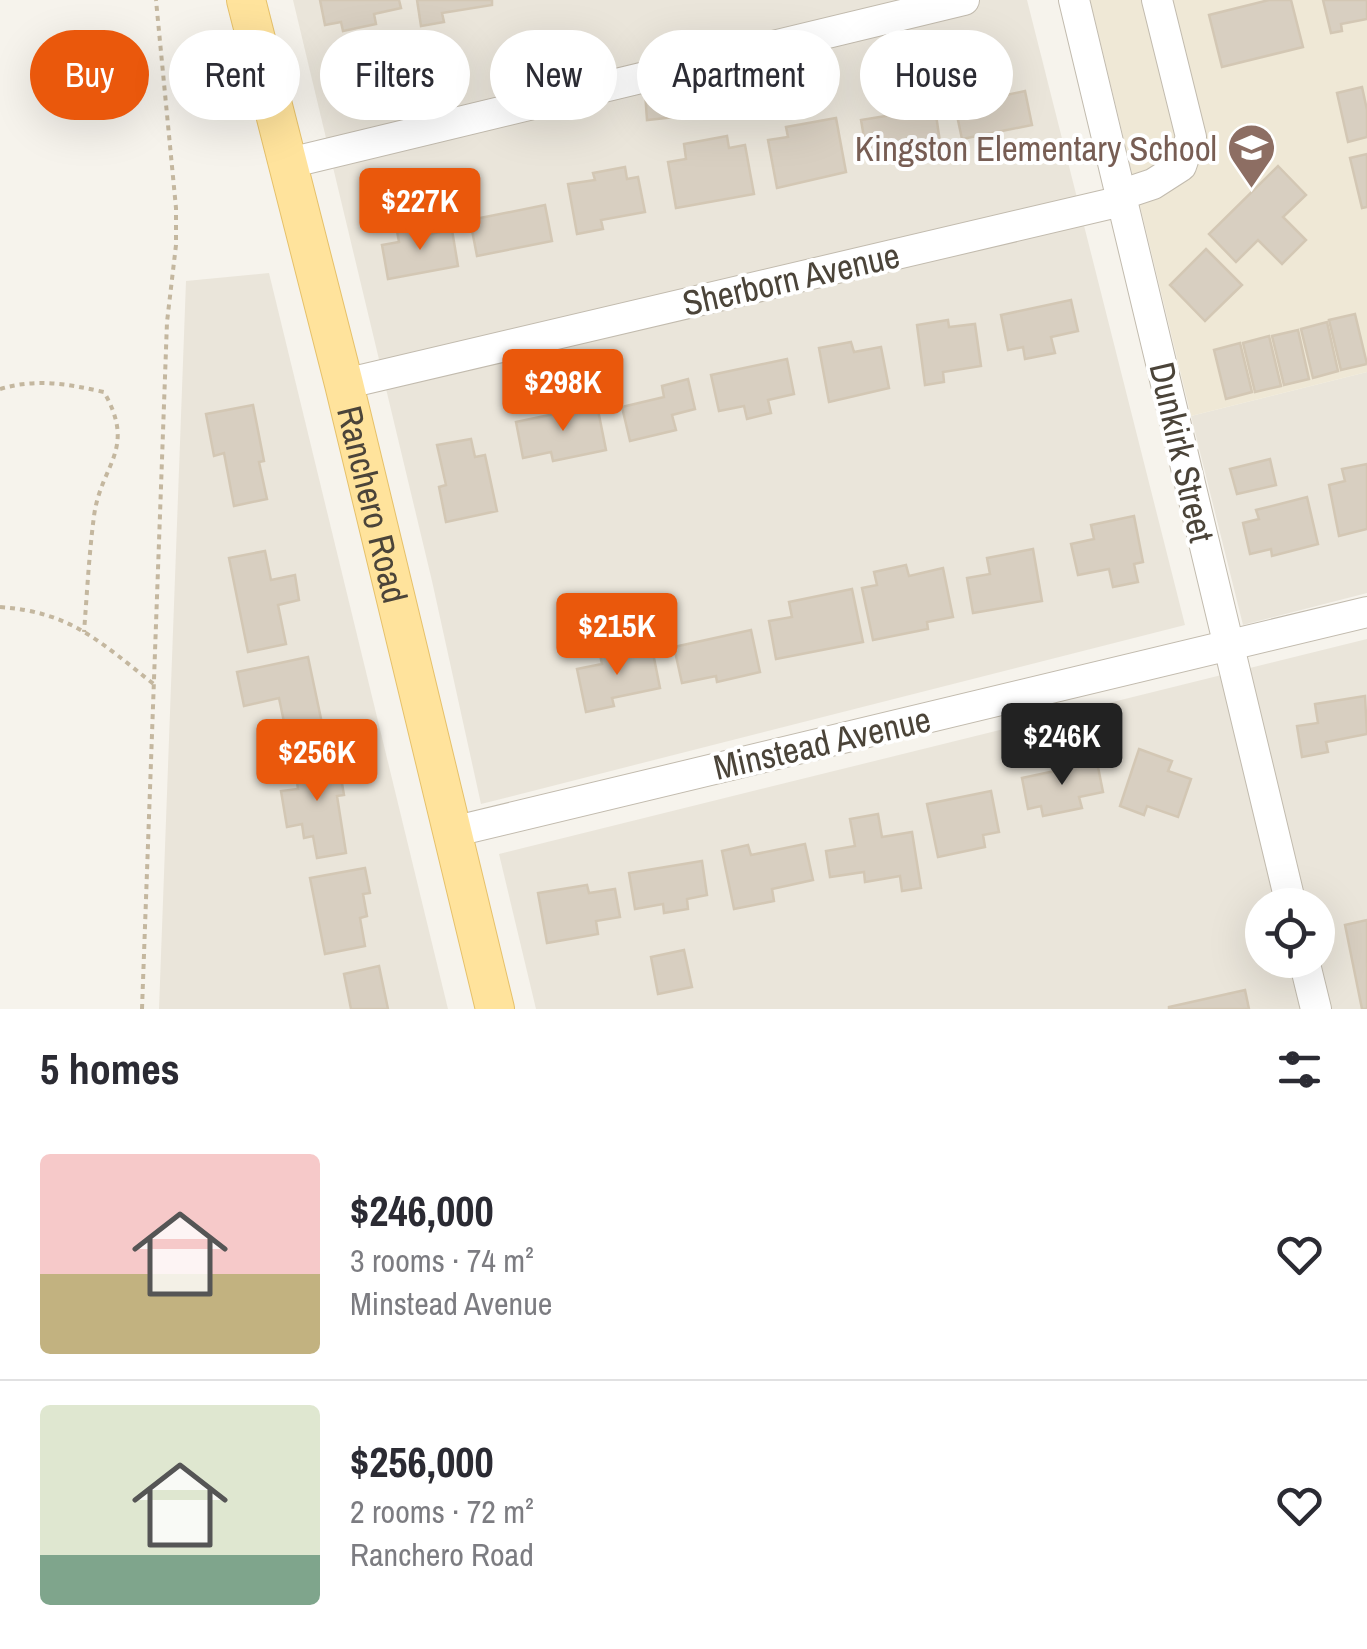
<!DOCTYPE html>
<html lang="en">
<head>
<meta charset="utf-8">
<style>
	body { margin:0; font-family:"Archivo Narrow",sans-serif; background:#f7f7f7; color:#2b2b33; height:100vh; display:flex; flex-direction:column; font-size:38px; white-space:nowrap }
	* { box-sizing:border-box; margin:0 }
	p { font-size:32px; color:#7c7c81 }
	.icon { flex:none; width:55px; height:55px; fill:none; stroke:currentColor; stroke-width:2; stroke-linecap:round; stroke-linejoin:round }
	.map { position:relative; height:1009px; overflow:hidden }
	.panel { display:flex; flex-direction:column; background:#fff; flex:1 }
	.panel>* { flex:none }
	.hud { position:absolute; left:30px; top:30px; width:1308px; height:90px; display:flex; gap:20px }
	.controls { position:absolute; left:1245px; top:888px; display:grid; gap:20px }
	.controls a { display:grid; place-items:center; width:90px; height:90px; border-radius:50%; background:#fff; box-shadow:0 10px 40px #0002; font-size:50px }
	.price { position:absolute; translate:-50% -85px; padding:0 22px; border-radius:10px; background:#ea580c; color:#fff; font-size:32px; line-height:65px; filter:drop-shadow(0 2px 5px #0008) }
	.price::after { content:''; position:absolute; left:50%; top:60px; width:30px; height:22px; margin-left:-15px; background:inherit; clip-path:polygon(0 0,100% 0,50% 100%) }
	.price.active { background:#222; color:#fff }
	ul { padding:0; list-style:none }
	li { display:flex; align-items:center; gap:30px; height:250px; padding:0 40px }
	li+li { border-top:2px solid #e1e1e2 }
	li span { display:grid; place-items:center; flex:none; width:280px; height:200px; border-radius:10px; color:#555 }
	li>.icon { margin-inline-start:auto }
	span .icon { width:120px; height:120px; fill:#fffc; stroke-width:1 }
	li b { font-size:42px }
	h2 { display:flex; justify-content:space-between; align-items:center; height:120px; padding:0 40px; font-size:42px }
	.chip { padding:0 35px; border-radius:45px; background:#fff; box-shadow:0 10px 40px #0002; font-size:35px; line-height:90px }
	.chip.active { background:#ea580c; color:#fff }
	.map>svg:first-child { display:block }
	.residential { fill:#eae5da; fill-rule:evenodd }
	.education { fill:#efe8d6 }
	.building { fill:#d8cfc1; stroke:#d3c7b4; stroke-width:2.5 }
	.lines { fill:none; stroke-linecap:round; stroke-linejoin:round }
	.minor-casing { stroke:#c2bbae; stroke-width:32 }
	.major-casing { stroke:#e6c16a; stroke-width:40 }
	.path { stroke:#c4b79f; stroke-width:4; stroke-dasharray:5 5; stroke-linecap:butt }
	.minor { stroke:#fff; stroke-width:30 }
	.major { stroke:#ffe39c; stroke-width:38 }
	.labels { text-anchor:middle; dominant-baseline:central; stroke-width:8; stroke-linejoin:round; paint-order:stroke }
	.education-label { font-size:35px; fill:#785e54; stroke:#fff; text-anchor:end }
	.street-label { font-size:35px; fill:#4b4439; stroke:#fff }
</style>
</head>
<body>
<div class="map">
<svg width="1367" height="1009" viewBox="0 0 1367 1009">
	<rect width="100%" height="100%" fill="#f6f3ec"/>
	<g class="residential">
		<path d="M293 0H1027L1185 625 481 804 432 581Z"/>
		<path d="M269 273 448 1009H159L186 281Z"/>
		<path d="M1367 372V593L1243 625 1191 416Z"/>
		<path d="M1367 639V1009H536L499 854ZM1262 905H1318V960H1262Z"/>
	</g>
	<path class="education" d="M1090 0H1367V372L1191 416Z"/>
	<g class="building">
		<path d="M320 0H399L401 8 374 14 376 24 343 31 341 22 325 25Z"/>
		<path d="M417 0H492V5L442 13 444 22 421 26Z"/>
		<path d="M1269 0H1291L1303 47 1222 67 1209 15Z"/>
		<path d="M1323 0H1367V19L1341 24 1342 31 1331 33Z"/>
		<path d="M915 36 920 63 885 69 880 42Z"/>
		<path d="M1362 87 1367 110V137L1348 142 1337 93Z"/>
		<path d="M673 88 676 117 647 120 645 91Z"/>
		<path d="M1025 91 1032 125 962 139 955 106Z"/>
		<path d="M935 108 941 149 868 161 861 120Z"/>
		<path d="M836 118 846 172 777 188 768 140 788 137 786 127Z"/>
		<path d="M727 136 729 148 745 145 754 194 676 208 668 162 686 159 684 144Z"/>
		<path d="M1367 154V207L1362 208 1350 158Z"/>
		<path d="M1278 166 1306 195 1283 217 1306 240 1282 264 1258 240 1236 262 1209 234Z"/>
		<path d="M625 167 627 179 638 177 645 212 601 220 603 229 577 234 568 184 595 180 593 173Z"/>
		<path d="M545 205 552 241 477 256 470 220Z"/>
		<path d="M422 227 423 235 452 230 458 266 388 279 382 245 399 242 397 231Z"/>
		<path d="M1206 249 1242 285 1205 321 1170 285Z"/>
		<path d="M1071 300 1078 331 1051 337 1055 353 1025 359 1023 347 1008 350 1001 315Z"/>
		<path d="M1355 314 1367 364 1341 370 1329 320Z"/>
		<path d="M948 320 949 327 975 324 981 366 943 372 944 382 925 385 917 325Z"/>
		<path d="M1327 322 1338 371 1313 378 1301 329Z"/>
		<path d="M1298 330 1309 379 1284 385 1272 336Z"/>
		<path d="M1269 336 1281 386 1255 392 1243 343Z"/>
		<path d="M851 342 854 352 881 347 889 388 829 402 819 348Z"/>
		<path d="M1240 343 1252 392 1226 399 1214 350Z"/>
		<path d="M787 359 794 394 768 400 771 413 747 419 744 406 719 411 711 375Z"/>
		<path d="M688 379 695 409 672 415 676 430 630 441 622 407 664 397 662 386Z"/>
		<path d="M253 405 264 461 259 462 267 499 234 506 224 453 214 456 206 414Z"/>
		<path d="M597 405 606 450 553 461 551 452 523 458 516 422Z"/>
		<path d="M471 439 475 457 485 455 497 511 446 522 439 487 446 485 437 445Z"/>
		<path d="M1270 459 1276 485 1237 494 1230 469Z"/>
		<path d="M1367 464V529L1339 536 1329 485 1345 481 1342 469Z"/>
		<path d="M1307 497 1318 544 1272 556 1271 549 1250 554 1243 523 1259 519 1256 510Z"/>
		<path d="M1134 516 1143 562 1134 564 1138 582 1113 587 1109 569 1078 575 1071 544 1094 539 1091 525Z"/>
		<path d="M1033 549 1042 601 973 613 967 578 990 574 987 558Z"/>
		<path d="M265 551 271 580 295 575 299 600 278 605 286 644 248 652 229 558Z"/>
		<path d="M906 565 909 576 943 568 953 617 927 622 928 629 873 640 862 588 877 585 874 572Z"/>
		<path d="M852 589 863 642 776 659 769 621 792 617 789 602Z"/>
		<path d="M751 630 760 672 717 682 716 676 682 683 674 647Z"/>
		<path d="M634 648 635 656 653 653 660 688 612 698 614 706 586 712 577 669 602 664 600 655Z"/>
		<path d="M308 657 324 733 288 741 279 698 244 706 237 672Z"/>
		<path d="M1365 696 1367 734 1326 742 1328 752 1302 757 1297 726 1318 723 1315 704Z"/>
		<path d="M1139 749 1172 761 1168 771 1191 779 1178 817 1147 806 1144 815 1120 806Z"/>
		<path d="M337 754 344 795 337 796 346 853 317 858 313 836 304 838 302 824 287 827 281 791 298 789 294 761Z"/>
		<path d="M1097 762 1103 792 1079 797 1082 808 1043 816 1041 806 1028 809 1022 778Z"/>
		<path d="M991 791 999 832 983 835 985 847 938 857 927 804Z"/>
		<path d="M878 814 882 837 912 832 921 888 902 891 900 876 865 882 864 872 830 877 826 851 855 846 850 819Z"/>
		<path d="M805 844 813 880 772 889 774 901 734 909 722 851 748 845 751 855Z"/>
		<path d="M702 861 707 895 687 899 688 909 664 913 663 904 635 909 629 873Z"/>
		<path d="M365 868 370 893 363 894 367 916 360 918 365 946 325 954 310 878Z"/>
		<path d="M587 885 589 893 615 889 620 917 596 921 598 934 547 943 538 893Z"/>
		<path d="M1367 920V1009H1362L1345 925Z"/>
		<path d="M684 950 692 987 658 994 651 957Z"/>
		<path d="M379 966 388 1009H351L344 974Z"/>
		<path d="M1245 990 1249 1009H1169V1007Z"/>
	</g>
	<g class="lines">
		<defs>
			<g id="minor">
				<path d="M1074 0 1291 905"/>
				<path d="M285 164 964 0"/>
				<path d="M1120 195 1153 184 1181 166 1191 137 1157 0"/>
				<path d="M344 384 1122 201"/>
				<path d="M452 832 1367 612"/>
				<path d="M1304 960 1316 1009"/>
			</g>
			<g id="major">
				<path id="s1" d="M246 0 344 384 495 1009"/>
			</g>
		</defs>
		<use href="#minor" class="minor-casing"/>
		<use href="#major" class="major-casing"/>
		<g class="path">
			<path d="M0 389C37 378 67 384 104 392 137 450 101 464 94 516 89 554 87 594 84 632"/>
			<path d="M0 607C72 612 101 643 155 685"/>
			<path d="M142 1009 167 322 176 245V208L156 0"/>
		</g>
		<use href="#minor" class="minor"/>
		<use href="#major" class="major"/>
	</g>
	<defs>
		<symbol id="school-pin" viewBox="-11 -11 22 30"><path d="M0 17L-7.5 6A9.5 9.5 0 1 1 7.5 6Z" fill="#8d6e63" stroke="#fff"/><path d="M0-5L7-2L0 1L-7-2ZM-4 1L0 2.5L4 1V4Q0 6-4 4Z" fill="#fff"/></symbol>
	</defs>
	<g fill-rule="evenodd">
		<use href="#school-pin" x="1224" y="120" width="55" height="75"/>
	</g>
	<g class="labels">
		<g class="education-label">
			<text x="1217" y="148">Kingston Elementary School</text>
		</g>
		<g class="street-label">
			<text transform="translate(791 279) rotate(-13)">Sherborn Avenue</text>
			<text transform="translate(1182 452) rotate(77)">Dunkirk Street</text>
			<text stroke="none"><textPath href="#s1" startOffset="520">Ranchero Road</textPath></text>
			<text transform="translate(822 743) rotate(-13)">Minstead Avenue</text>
		</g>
	</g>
</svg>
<div class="controls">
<a><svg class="icon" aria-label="locate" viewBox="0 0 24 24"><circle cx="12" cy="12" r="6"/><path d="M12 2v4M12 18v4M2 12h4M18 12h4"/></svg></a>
</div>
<b class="price" style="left:420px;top:253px">$227K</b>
<b class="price" style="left:563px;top:434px">$298K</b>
<b class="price" style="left:617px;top:678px">$215K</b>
<b class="price active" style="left:1062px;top:788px">$246K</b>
<b class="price" style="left:317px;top:804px">$256K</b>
<div class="hud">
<a class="chip active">Buy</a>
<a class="chip">Rent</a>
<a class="chip">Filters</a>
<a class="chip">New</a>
<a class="chip">Apartment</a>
<a class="chip">House</a>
</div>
</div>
<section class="panel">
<h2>5 homes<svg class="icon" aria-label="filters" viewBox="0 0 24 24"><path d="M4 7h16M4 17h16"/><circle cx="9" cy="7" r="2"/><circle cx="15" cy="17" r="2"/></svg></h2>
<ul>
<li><span style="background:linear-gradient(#f6c9c9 60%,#c2b280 0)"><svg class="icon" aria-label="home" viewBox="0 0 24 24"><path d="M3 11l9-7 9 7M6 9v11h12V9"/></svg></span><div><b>$246,000</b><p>3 rooms · 74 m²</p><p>Minstead Avenue</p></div><svg class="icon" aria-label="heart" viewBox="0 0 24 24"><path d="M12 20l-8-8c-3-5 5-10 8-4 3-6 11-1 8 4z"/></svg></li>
<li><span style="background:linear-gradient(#dfe7d0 75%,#7fa58c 0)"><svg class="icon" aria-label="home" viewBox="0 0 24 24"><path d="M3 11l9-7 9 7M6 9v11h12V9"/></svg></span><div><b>$256,000</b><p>2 rooms · 72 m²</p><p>Ranchero Road</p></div><svg class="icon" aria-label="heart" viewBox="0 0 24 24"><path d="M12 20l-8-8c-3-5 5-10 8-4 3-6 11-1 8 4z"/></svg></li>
</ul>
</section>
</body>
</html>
